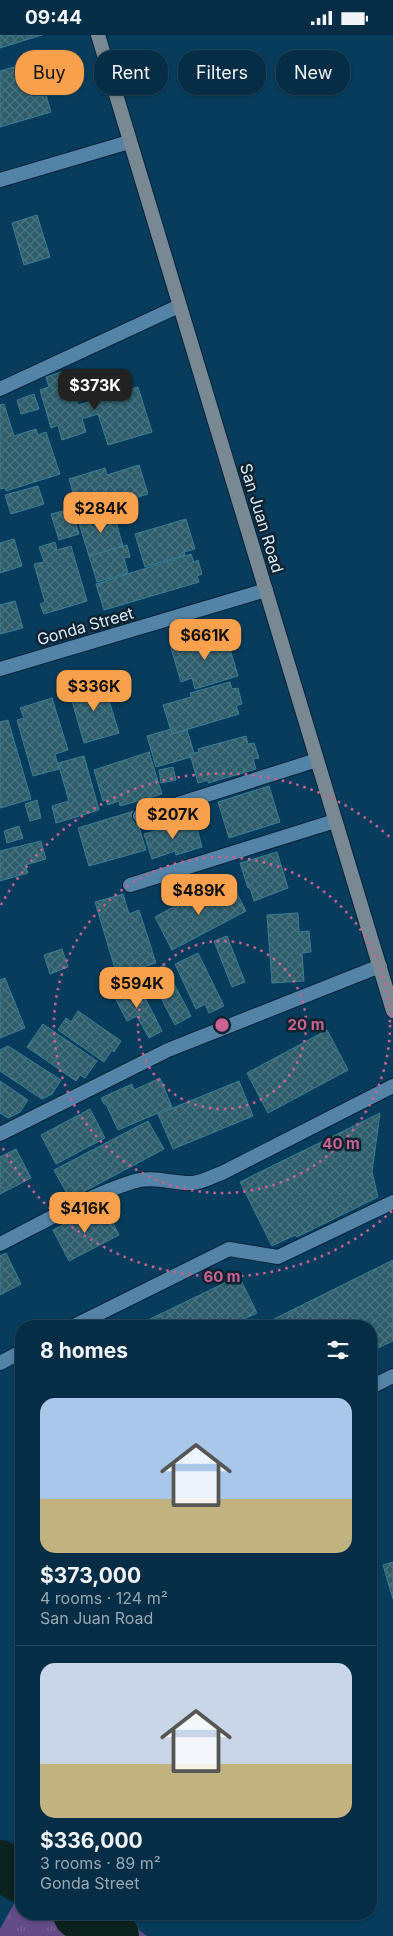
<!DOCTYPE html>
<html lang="en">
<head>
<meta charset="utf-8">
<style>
	body { margin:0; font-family:Inter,sans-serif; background:#133950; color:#f1f3f6; height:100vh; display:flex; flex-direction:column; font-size:19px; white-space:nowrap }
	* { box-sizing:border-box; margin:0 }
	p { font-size:16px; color:#97a8b3 }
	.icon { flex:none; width:28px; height:28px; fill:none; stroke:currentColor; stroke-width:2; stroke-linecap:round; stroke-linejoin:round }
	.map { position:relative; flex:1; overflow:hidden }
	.drawer { position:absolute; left:15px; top:1285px; width:362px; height:600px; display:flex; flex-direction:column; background:#052d45; border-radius:20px; box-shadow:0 1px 4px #0004,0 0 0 1px #26495e }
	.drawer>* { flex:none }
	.guide { position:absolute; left:15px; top:15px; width:364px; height:45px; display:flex; gap:10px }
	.price { position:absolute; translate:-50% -42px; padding:0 11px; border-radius:10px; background:#f9a04c; color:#111; font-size:16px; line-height:32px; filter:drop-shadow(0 1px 2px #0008) }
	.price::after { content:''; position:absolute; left:50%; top:30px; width:15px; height:11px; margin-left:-8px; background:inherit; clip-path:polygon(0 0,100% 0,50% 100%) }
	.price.current { background:#222; color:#fff }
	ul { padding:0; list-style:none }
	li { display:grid; align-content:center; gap:10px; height:265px; padding:0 25px }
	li+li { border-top:1px solid #26495e }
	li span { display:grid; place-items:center; height:155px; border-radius:15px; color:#555 }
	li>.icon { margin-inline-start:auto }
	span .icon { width:90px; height:90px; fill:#fffc; stroke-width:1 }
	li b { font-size:21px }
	h2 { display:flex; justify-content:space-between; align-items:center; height:60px; padding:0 25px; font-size:21px }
	.tag { padding:0 18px; border-radius:20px; background:#052d45; box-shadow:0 1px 4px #0004,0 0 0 1px #26495e; font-size:18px; line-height:45px }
	.tag.current { background:#f9a04c; color:#111 }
	.status { display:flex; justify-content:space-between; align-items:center; height:35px; padding:0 25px; background:#052d45; direction:ltr }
	.status svg { height:14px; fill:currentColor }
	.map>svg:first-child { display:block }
	.park { fill:url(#park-tufts) }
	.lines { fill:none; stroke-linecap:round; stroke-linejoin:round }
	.river { stroke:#0c221e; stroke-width:50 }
	.building { fill:url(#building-cross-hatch); stroke:#3a7e93 }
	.service-casing { stroke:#00223a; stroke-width:16 }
	.minor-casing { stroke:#00223a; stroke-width:16 }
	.secondary-casing { stroke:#00223a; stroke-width:16 }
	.service { stroke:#5383a6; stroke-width:14 }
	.minor { stroke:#5383a6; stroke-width:14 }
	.secondary { stroke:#788993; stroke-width:14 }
	.ring { fill:none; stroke:#ca6394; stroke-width:2.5; stroke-dasharray:2.5 5 }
	.labels { text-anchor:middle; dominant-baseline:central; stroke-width:5; stroke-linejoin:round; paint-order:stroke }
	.street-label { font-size:16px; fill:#d9edfd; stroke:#0e2230 }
	.centre { fill:#ca6394; stroke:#0e2230; stroke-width:2.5 }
	.ring-label { font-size:15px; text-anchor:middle; font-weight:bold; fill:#ca6394; stroke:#0e2230; stroke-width:5; stroke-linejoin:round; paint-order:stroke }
</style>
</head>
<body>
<div class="status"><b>09:44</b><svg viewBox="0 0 49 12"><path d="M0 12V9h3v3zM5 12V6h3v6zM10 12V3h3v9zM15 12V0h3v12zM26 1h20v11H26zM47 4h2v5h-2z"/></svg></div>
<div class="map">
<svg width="393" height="1901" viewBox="0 0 393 1901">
	<defs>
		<pattern id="park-tufts" width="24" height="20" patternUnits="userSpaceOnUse" patternTransform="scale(1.25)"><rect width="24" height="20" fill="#634b87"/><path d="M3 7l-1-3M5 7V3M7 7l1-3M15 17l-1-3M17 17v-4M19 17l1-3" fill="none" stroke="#796599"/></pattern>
		<pattern id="building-cross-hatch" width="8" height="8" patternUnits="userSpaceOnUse" patternTransform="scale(1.25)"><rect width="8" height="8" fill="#2d5c6b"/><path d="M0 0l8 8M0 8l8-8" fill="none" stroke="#4b7481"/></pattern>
	</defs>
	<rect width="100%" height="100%" fill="#073c5c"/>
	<path class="park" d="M21 1856V1879H117L147 1901H0V1894Z"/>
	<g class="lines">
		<g class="river">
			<path d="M0 1830 21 1843"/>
			<path d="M78 1879 114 1901"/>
		</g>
	</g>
	<g class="building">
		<path d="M0 0H42L0 13Z"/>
		<path d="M36 26 51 77 0 92V36Z"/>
		<path d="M37 180 50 222 24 230 12 188Z"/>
		<path d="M68 335 78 370 138 352 152 397 108 410 98 379 82 384 86 397 62 405 58 390 51 393 40 355 49 352 46 342Z"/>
		<path d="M34 359 39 374 21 379 17 365Z"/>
		<path d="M4 369 14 401 36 394 38 400 46 397 60 439 6 456 5 453 0 454V370Z"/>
		<path d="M139 430 148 459 115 469 117 474 81 485 69 444 105 433 107 440Z"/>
		<path d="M38 451 44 469 11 479 5 460Z"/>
		<path d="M71 474 79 499 59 505 51 479Z"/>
		<path d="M113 477 123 511 89 521 79 488Z"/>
		<path d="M186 484 195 514 184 517 185 520 145 532 135 499Z"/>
		<path d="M14 504 22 531 0 538V508Z"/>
		<path d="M55 507 57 515 71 511 87 566 44 579 40 569 45 567 34 529 44 527 39 512Z"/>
		<path d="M127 510 130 522 124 523 128 538 97 547 89 521Z"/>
		<path d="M191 519 194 527 198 525 202 539 197 541 199 547 104 575 96 549Z"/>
		<path d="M15 566 23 593 0 599V570Z"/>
		<path d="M225 597 238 641 195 654 192 643 181 647 171 613Z"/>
		<path d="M96 644 98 651 104 649 119 698 84 708 70 659 76 657 75 651Z"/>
		<path d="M230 647 232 654 238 653 242 669 236 671 239 679 172 699 163 670 191 662 190 658Z"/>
		<path d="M52 663 68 715 55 719 59 734 33 741 17 685 24 683 20 673Z"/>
		<path d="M8 685 31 764 0 773V687Z"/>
		<path d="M171 694 172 699 187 695 194 718 190 719 191 722 156 732 147 701Z"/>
		<path d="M246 701 248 709 254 708 259 723 253 724 256 734 208 748V745L198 748 190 719 199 717 198 714Z"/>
		<path d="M149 717 162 759 120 771 119 766 108 770 106 765 103 766 94 735Z"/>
		<path d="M84 721 99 775 56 788 52 771 69 766 58 728Z"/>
		<path d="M173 732 176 745 161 748 159 735Z"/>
		<path d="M269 751 280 787 229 803 218 767Z"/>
		<path d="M37 765 41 783 30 786 25 769Z"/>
		<path d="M134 776 146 815 89 831 78 793Z"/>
		<path d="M195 786 202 812 176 820 175 816 152 824 144 799 172 791 173 793Z"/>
		<path d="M19 791 23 803 7 808 4 796Z"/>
		<path d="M41 806 46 824 25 830 28 838 0 846V816Z"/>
		<path d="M277 817 288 853 254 866 250 853H248L240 828Z"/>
		<path d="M233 851 246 876 172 915 155 882 202 856 207 865Z"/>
		<path d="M123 859 129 879 139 875 156 928 117 940 95 867Z"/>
		<path d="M298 878 299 897 309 896 311 917 302 918 304 946 272 948 267 880Z"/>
		<path d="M227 901 245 947 232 952 214 906Z"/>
		<path d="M62 914 68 932 50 939 44 920Z"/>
		<path d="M198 918 224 971 209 978 205 969 196 974 175 929Z"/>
		<path d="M164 930 191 981 175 990 148 938Z"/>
		<path d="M5 943 25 993 0 1003V945Z"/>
		<path d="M138 949 162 996 149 1003 137 981 127 986 112 957 123 952 125 956Z"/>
		<path d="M78 976 121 1006 114 1017 112 1015 104 1027 58 995 66 983 71 987Z"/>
		<path d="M43 989 97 1026 85 1043 80 1040 76 1046 27 1012Z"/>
		<path d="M327 995 348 1035 268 1078 247 1038Z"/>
		<path d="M8 1011 61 1045 52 1059 42 1064 0 1036V1015Z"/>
		<path d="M160 1043 172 1072 118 1095 106 1069H104L101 1063 132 1049 134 1055Z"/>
		<path d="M0 1046 28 1065 20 1077 8 1083 0 1078Z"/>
		<path d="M239 1046 253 1081 173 1114 158 1079Z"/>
		<path d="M90 1074 105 1103 56 1129 41 1100Z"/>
		<path d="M380 1078 372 1137 378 1162 297 1202 295 1200 272 1211 240 1147Z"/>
		<path d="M148 1086 164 1114 70 1164 54 1135Z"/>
		<path d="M16 1114 31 1143 0 1159V1122Z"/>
		<path d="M91 1175 96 1185 108 1178 119 1200 69 1226 53 1195Z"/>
		<path d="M6 1218 21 1249 0 1260V1221Z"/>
		<path d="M393 1225V1306L371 1316V1291H260Z"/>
		<path d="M239 1241 257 1278 229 1291H148L146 1286Z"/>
		<path d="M393 1527V1564L383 1530Z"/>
	</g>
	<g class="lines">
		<defs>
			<g id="service">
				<path d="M0 354 179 271"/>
				<path d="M140 781 317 725"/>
				<path d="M130 850 335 786"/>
				<path d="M0 1099 168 1015 380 931"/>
				<path d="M0 1209C42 1188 88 1161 132 1147 153 1140 173 1149 193 1148 203 1147 213 1141 222 1138L393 1051"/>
				<path d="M74 1291 229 1214 278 1222 393 1167"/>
				<path d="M0 1328 21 1317"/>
				<path d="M371 1352 393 1341"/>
			</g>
			<g id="minor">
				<path d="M0 145 129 107"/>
				<path d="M0 634 266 555"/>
			</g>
			<path id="secondary" d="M98 0 393 976"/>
		</defs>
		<use href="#service" class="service-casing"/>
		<use href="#minor" class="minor-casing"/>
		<use href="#secondary" class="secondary-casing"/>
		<use href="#service" class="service"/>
		<use href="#minor" class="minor"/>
		<use href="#secondary" class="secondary"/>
	</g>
	<g class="ring">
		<circle cx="222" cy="990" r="84"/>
		<circle cx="222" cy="990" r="168"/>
		<path d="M392 1176A252 252 0 0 1 1 1110M1 870A252 252 0 0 1 392 804"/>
	</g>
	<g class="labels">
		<g class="street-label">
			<text transform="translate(262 483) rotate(73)">San Juan Road</text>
			<text transform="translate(85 591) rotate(-16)">Gonda Street</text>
		</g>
	</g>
	<circle cx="222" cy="990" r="8" class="centre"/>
	<g class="ring-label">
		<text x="306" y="995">20 m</text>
		<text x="341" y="1114">40 m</text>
		<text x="222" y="1247">60 m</text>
	</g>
</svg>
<b class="price current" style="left:95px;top:376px">$373K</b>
<b class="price" style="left:101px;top:499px">$284K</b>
<b class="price" style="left:205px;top:626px">$661K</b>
<b class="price" style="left:94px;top:677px">$336K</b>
<b class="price" style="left:173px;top:805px">$207K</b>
<b class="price" style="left:199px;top:881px">$489K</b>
<b class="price" style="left:137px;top:974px">$594K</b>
<b class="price" style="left:85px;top:1199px">$416K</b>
<div class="guide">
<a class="tag current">Buy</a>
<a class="tag">Rent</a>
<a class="tag">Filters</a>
<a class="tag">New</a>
</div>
<section class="drawer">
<h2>8 homes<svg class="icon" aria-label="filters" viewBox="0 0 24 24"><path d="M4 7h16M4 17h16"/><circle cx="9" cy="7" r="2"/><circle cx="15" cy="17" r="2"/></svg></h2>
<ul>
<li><span style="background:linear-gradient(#a9c7e8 65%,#c2b280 0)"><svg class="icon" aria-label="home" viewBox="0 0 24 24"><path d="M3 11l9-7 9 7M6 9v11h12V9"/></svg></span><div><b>$373,000</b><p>4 rooms · 124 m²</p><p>San Juan Road</p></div></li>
<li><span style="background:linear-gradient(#c9d6e8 65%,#c2b280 0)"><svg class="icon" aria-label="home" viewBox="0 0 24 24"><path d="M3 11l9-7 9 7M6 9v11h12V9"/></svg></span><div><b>$336,000</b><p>3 rooms · 89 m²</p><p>Gonda Street</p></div></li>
</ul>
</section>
</div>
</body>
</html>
